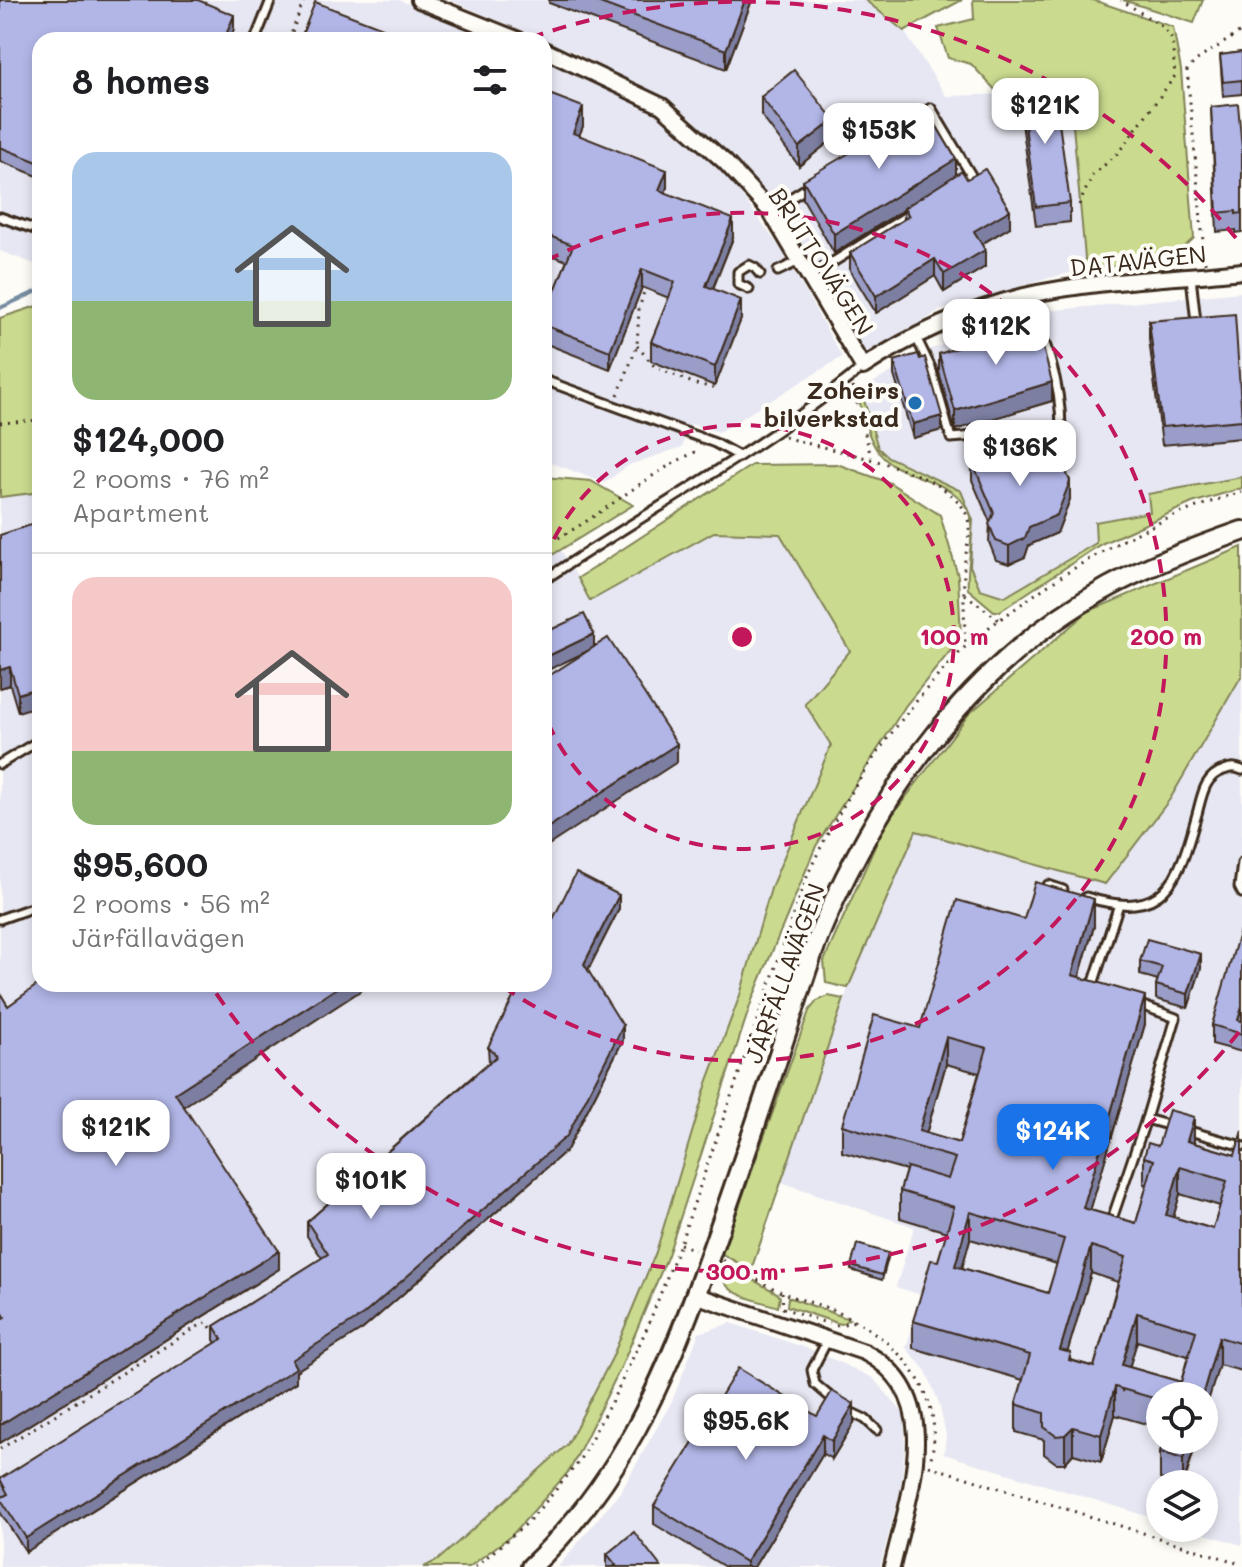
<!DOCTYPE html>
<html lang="en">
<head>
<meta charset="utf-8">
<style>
	body { margin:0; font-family:Mali,sans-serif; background:#f6f6f6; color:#202124; height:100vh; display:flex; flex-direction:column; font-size:30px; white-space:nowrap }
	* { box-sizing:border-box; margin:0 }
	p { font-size:26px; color:#757577 }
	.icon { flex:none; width:44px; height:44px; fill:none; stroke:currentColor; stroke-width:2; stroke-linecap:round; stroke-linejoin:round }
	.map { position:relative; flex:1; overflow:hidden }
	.side { position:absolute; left:32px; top:32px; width:520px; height:960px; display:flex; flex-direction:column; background:#fff; border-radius:24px; box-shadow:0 4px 12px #0003 }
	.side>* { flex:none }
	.fabs { position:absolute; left:1146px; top:1382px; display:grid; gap:16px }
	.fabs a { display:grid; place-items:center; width:72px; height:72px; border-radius:50%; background:#fff; box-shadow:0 4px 12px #0003; font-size:40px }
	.price { position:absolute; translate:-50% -68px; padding:0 18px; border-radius:16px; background:#fff; color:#222; font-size:26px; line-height:52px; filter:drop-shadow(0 2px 4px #0008) }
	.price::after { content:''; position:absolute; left:50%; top:48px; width:24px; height:18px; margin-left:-12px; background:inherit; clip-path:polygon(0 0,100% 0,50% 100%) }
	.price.current { background:#1a73e8; color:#fff }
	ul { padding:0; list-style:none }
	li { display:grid; align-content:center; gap:16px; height:424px; padding:0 40px }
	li+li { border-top:2px solid #e0e0e0 }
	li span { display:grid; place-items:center; height:248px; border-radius:24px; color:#555 }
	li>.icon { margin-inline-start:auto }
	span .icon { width:144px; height:144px; fill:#fffc; stroke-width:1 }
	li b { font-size:34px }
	h2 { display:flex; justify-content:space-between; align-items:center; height:96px; padding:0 40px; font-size:34px }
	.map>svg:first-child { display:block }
	.built { fill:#e6e7f2; fill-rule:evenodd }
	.green { fill:#cadb8f; stroke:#828256; stroke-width:2 }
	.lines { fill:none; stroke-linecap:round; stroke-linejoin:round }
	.stream { stroke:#758ba0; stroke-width:4 }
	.lane-casing { stroke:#3b2a1e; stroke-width:13 }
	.street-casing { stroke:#3b2a1e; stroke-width:20 }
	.secondary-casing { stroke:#3b2a1e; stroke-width:24 }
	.path { stroke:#3b2a1e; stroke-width:3; stroke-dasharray:2 6; stroke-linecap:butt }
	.lane { stroke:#fdfcf7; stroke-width:7 }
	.street { stroke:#fdfcf7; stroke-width:14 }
	.secondary { stroke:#fdfcf7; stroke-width:18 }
	.wall { fill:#999dc7; stroke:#3b2a1e; stroke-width:2; fill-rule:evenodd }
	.shaded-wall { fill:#7d7fa2; stroke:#3b2a1e; stroke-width:2 }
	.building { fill:#b2b6e7; stroke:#3b2a1e; stroke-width:2; fill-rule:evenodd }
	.ring { fill:none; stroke:#c2185b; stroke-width:4; stroke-dasharray:14 10 }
	.poi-dot { fill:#1f6fb2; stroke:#fdfcf7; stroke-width:3 }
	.labels { text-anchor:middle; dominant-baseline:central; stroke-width:8; stroke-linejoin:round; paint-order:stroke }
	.street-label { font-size:24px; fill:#3b2a1e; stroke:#fdfcf7 }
	.poi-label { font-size:24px; font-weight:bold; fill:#3b2a1e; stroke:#fdfcf7; text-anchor:end }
	.centre { fill:#c2185b; stroke:#fdfcf7; stroke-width:4 }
	.ring-label { font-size:24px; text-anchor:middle; font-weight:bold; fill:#c2185b; stroke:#fdfcf7; stroke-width:8; stroke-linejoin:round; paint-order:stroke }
</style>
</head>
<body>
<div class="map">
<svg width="1242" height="1567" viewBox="0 0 1242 1567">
	<rect width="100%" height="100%" fill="#fdfcf7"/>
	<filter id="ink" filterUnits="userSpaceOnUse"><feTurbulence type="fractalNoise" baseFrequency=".0125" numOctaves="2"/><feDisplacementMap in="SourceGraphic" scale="16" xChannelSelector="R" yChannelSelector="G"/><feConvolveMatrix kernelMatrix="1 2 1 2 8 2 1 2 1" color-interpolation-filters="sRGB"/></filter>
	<g filter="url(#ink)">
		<g class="built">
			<path d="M0 0H399L496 40H40V266L0 251Z"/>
			<path d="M449 0H865L904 31 946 96 1070 92 1086 269 1041 280 938 311 863 362 795 240 732 156 678 106 576 53Z"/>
			<path d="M544 60 662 114 723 170 781 249 842 357 719 432 690 424 682 447 629 465 604 483 544 460Z"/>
			<path d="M1242 292V477L1149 494 1150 512 1095 522 1096 543 1005 597 980 589 970 566 973 520 961 491 888 457 878 448 861 390 928 350 1045 311Z"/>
			<path d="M40 492V984H544V560L561 550 591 600 714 532 780 534 850 651 805 704 831 745 772 885 740 995 707 1083 656 1252 612 1358 567 1445 438 1560 424 1567H0V497Z"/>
			<path d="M1242 675V1545L1185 1528H1204V1484H1160V1520L944 1454 946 1435 939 1403 926 1371 906 1348 922 1295 896 1287 914 1227 781 1182 844 999 916 831 1106 884 1170 799ZM1160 1396H1204V1440H1160Z"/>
			<path d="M731 1323 815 1351 873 1378 904 1414 905 1444 901 1487 880 1567H558L621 1491 672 1401 699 1333Z"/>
		</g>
		<g class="green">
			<path d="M865 0H962L904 31Z"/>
			<path d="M973 0H1093L1173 27 1181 70 1194 238 1169 261 1086 269 1070 92 999 94 971 64 948 58 938 28 974 19Z"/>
			<path d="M1123 0H1203L1194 23Z"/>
			<path d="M40 305V492L0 497V318Z"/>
			<path d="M861 390 878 448 888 457 961 491 973 520 970 566 980 589 1005 597 1096 543 1095 522 1150 512 1148 494 1242 477V488L1192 503 1101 544 1000 611H994L968 589C966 567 974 538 971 520 963 478 907 482 883 457 867 442 864 414 857 393Z"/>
			<path d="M837 464 890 483 940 515 958 576 961 638 906 705 816 846 752 1000 668 1255 622 1365 570 1470 512 1535 469 1567H424L438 1560 567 1445 612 1358 656 1252 707 1083 740 995 772 885 831 745 805 704 850 651 780 534 714 532 590 601 578 578 752 465Z"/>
			<path d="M544 477 591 481 633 505 544 560Z"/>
			<path d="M1242 547V675L1170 799 1105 884 916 831 848 988 826 983 824 961 884 826 969 714 1087 612Z"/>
			<path d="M828 996 844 999 751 1270 722 1254 809 1011 817 1001Z"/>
			<path d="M720 1262 777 1293 780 1297 778 1307C754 1298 717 1297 720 1262Z"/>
			<path d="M788 1297 849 1319 841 1324 837 1323 787 1306Z"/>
		</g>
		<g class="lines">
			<path class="stream" d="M0 308 40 290"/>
			<defs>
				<g id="lane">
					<path d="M255 40 271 0"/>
					<path d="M920 115 931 108 971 175 960 182"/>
					<path d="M770 211 808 187"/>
					<path d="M0 217 40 231"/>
					<path d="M778 271 799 261"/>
					<path d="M809 277 913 212"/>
					<path d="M1191 277 1196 322"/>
					<path d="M749 289 738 284V272L749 265 755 268 760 274"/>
					<path d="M916 337 931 368 951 438 1061 429C1061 382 1045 338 1025 296"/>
					<path d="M544 380 715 443 739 456"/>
					<path d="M544 580C650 510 764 448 863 367"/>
					<path d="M0 764 40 740"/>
					<path d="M1242 863 1239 887 1242 893"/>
					<path d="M1048 885 1063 890"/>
					<path d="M1086 897C1167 922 1178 881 1197 814 1202 796 1204 776 1224 770 1232 767 1235 767 1242 770"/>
					<path d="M0 919 40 905"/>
					<path d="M1092 988 1119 904"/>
					<path d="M1138 1004 1176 1018 1146 1119 1171 1126"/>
					<path d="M1186 1130 1242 1146"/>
					<path d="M1112 1219 1146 1119"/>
					<path d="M827 1341 812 1370 815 1384 836 1402"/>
					<path d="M846 1410 865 1419 877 1430"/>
				</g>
				<g id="street">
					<path d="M419 0 519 40"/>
					<path d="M544 50 662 106 725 162 770 211 863 367C911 335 968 310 1024 296 1095 280 1170 279 1242 271"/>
					<path d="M695 1295 864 1352C949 1395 908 1496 892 1567"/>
				</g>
				<path id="secondary" d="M531 1567C621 1482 663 1383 705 1269 733 1191 760 1112 786 1033 799 996 809 957 825 921 884 785 976 659 1109 587 1151 564 1196 547 1242 531"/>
			</defs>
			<use href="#lane" class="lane-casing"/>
			<use href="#street" class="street-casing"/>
			<use href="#secondary" class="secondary-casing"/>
			<g class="path">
				<path d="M289 40 304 0"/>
				<path d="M1079 205 1092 176 1118 153 1175 76 1172 39 1163 27 1121 0"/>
				<path d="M1205 263 1187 70 1197 60 1242 31"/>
				<path d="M637 346 655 367 695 384 716 388"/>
				<path d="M853 387 871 457"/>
				<path d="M618 395 637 346 639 309 644 292"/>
				<path d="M0 423 40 420"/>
				<path d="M785 437C827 452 964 468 969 525 970 539 965 554 964 568 963 594 965 621 965 647"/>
				<path d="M544 545C600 519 644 474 700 450"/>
				<path d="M965 594 999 620"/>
				<path d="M680 1244 695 1250"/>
				<path d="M723 1260C741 1270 758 1281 777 1290 795 1299 816 1303 835 1311 895 1336 949 1393 930 1462"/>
				<path d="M782 1292 783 1308 829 1324"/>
				<path d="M836 1326 855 1321"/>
				<path d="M0 1449 197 1327 207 1322 214 1332"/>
				<path d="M929 1466 1242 1564"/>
				<path d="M475 1567 526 1524 549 1498 578 1463 617 1391 647 1328 680 1244 808 874C846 791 899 715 963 649 978 634 998 621 1016 608 1085 557 1159 516 1242 492"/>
			</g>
			<use href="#lane" class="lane"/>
			<use href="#street" class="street"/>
			<use href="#secondary" class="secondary"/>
		</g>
		<g class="wall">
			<path d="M0 0 234 29 40 40V177L0 161Z"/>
			<path d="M549 0H752L726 69 549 3Z"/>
			<path d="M1242 52V94L1223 96 1220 55Z"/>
			<path d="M1020 89 1070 203V222L1036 226 1020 108Z"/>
			<path d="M544 92 583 126 579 135 667 188 665 193 733 238 713 289 741 319 715 386 651 361V342L669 298 642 287 610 369 544 343V319L567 261 544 252Z"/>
			<path d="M761 97 834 138 799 166 761 115Z"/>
			<path d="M1211 107 1242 149V232L1236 233V230L1217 232Z"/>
			<path d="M956 175 967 179 1010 227 982 244 985 267 944 292 935 276 876 313 850 270V253L904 219V209L834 253 803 199V180Z"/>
			<path d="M1149 321 1242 407V438L1162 445 1149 339Z"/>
			<path d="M939 354 1052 401 955 430 939 372Z"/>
			<path d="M894 361 942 430 913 438 894 375Z"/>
			<path d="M972 461 1070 499 1057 533 1029 545 1025 557 1009 564 996 560 989 542 990 522 972 480Z"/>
			<path d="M40 522 18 712 10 685 0 688Z"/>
			<path d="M619 909 588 970 623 1040 567 1150 363 1329 296 1371V1382L26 1552 0 1512V1498H2L0 1495V1479L216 1343 214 1340V1326L322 1258 307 1236V1222L489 1062 488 1047Z"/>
			<path d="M1024 919 1094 926 1079 977 1145 1024 1090 1210 1136 1223 1147 1185 1144 1184V1157L1158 1146 1194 1143 1235 1155 1242 1131V1371L1219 1365 1160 1396V1428L1115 1415 1101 1462 1073 1454 1065 1463H1056L1044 1454V1440L1016 1432V1404L1023 1380 913 1348V1321L938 1261 947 1232 900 1218V1191L906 1170 842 1152V1125L920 1028ZM946 1064 979 1073 959 1143 926 1134ZM1180 1194 1220 1206 1213 1229 1173 1217ZM970 1239 1057 1264 1048 1293 962 1268ZM1091 1273 1118 1282 1094 1367 1071 1360 1067 1352ZM1137 1341 1188 1356 1181 1382 1129 1367Z"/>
			<path d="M1242 930V1052L1212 1044V1025Z"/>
			<path d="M1140 961 1201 968 1188 1008 1156 999V985L1158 980 1140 975Z"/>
			<path d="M0 993 8 1006 183 1106 279 1269 0 1443Z"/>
			<path d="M888 1258 882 1280 851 1270V1266Z"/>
			<path d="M817 1416 854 1423 832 1459 823 1454 754 1567H725L654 1524V1506Z"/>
			<path d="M1164 1440H1197L1184 1484H1176L1160 1479V1452Z"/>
			<path d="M607 1554 661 1567H607Z"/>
		</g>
		<g class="shaded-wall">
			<path d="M745 0H752L726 69V50Z"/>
			<path d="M234 15V29L230 40H224Z"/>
			<path d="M583 107V126L573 151V133Z"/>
			<path d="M834 120V138L799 166V147Z"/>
			<path d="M956 159V177L834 253V234Z"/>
			<path d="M667 170V188L659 209V190Z"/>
			<path d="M1010 210V227L974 248V231Z"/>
			<path d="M733 219V238L706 305V286Z"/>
			<path d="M985 250V267L944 292V274Z"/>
			<path d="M935 259V276L876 313V296Z"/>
			<path d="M642 269V287L610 369V351Z"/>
			<path d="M741 300V319L715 386V367Z"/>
			<path d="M1052 382V401L955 430V411Z"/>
			<path d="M942 416V430L913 438V424Z"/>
			<path d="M1070 481V499L1057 533 1029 545 1025 557 1009 564V546L1029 527Z"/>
			<path d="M594 634V648L544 672V658Z"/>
			<path d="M10 667V685L0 688V670Z"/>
			<path d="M40 687V705L18 712V694Z"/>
			<path d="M677 744V762L544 848V830Z"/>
			<path d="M619 895V909L584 978V964Z"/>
			<path d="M1094 899V926L1072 1002V975Z"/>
			<path d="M1201 954V968L1188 1008V994Z"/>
			<path d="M343 984H371L175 1112V1093Z"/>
			<path d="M1145 996V1024L1083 1235V1208Z"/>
			<path d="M623 1026V1040L567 1150 363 1329 296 1371V1382L26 1552V1538L292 1360Z"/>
			<path d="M946 1037V1064L922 1148 919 1131Z"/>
			<path d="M1194 1117V1144L1187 1141Z"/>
			<path d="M1180 1167V1194L1166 1242V1215Z"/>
			<path d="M970 1212V1239L955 1293V1266Z"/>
			<path d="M1091 1246V1273L1060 1377V1350Z"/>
			<path d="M279 1251V1269L0 1443V1425Z"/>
			<path d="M1137 1313V1341L1122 1392V1365Z"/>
			<path d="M1219 1337V1365L1204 1415V1396H1202Z"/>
			<path d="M1115 1387V1415L1101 1462V1435Z"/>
			<path d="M854 1404V1423L832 1459V1441Z"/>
			<path d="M1073 1427V1454L1065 1463V1435Z"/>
			<path d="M823 1435V1454L754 1567H746V1562Z"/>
			<path d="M1189 1440H1197L1183 1484V1459Z"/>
		</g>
		<g class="building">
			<path d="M0 0H198L234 15 224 40H40V163L0 147Z"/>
			<path d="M592 0H745L726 50Z"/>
			<path d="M315 2 409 38 408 40H300Z"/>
			<path d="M1242 52V80L1223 82 1220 55Z"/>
			<path d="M794 70 834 120 799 147 761 97Z"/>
			<path d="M1054 86 1070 203 1036 207 1020 89Z"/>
			<path d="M544 92 583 107 573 133 667 170 659 190 733 219 706 286 741 300 715 367 651 342 675 282 642 269 610 351 544 325V319L573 245 544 234Z"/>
			<path d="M1238 104 1242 149V213L1236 214V211L1217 213 1211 107Z"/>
			<path d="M926 108 956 159 834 234 803 180Z"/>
			<path d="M985 169 1010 210 974 231 985 250 944 274 935 259 876 296 850 253 909 216 904 208 962 171 967 179Z"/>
			<path d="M1235 314 1242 420 1162 427 1149 321Z"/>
			<path d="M1036 321 1052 382 955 411 939 354Z"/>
			<path d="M918 354 920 359 925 357 942 416 913 424 894 361Z"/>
			<path d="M995 442 1018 451 1035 444 1059 455 1070 481 1057 515 1029 527 1025 538 1009 546 996 541 989 524 994 513 972 461 978 448Z"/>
			<path d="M40 522V687L18 694 10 667 0 670V535Z"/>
			<path d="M584 614 594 634 544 658V633Z"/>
			<path d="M608 638 677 744 544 830V679Z"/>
			<path d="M576 873 619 895 584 964 623 1026 567 1136 363 1315 292 1360 296 1368 26 1538 0 1498 8 1494 0 1479 222 1339 214 1326 328 1254 307 1222 497 1056 488 1047 520 984H544V937Z"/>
			<path d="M1035 882 1094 899 1072 975 1145 996 1083 1208 1136 1223 1154 1160 1144 1157 1148 1143 1158 1146 1169 1110 1194 1117 1187 1141 1235 1155 1242 1131V1344L1219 1337 1202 1396H1160V1400L1115 1387 1101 1435 1073 1427 1065 1435 1056 1436 1044 1427V1413L1016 1404 1030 1355 913 1321 931 1260 938 1261 954 1207 900 1191 907 1167 948 1179 955 1158 842 1125 874 1015 920 1028 957 900 1024 919ZM946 1037 987 1048 959 1143 919 1131ZM1180 1167 1227 1181 1213 1229 1166 1215ZM970 1212 1064 1239 1048 1293 955 1266ZM1091 1246 1126 1257 1094 1367 1069 1360 1071 1353 1060 1350ZM1137 1313 1196 1331 1181 1382 1122 1365Z"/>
			<path d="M1240 930H1242V1007L1238 1020 1242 1021V1034L1212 1025Z"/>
			<path d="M1147 939 1201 954 1188 994 1156 985 1162 967 1140 961Z"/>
			<path d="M40 983 343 984 175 1093 279 1251 0 1425V1320L5 1317 0 1308V993L8 1006Z"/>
			<path d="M857 1244 888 1253 882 1275 851 1266Z"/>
			<path d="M738 1368 817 1416 832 1391 854 1404 832 1441 823 1435 746 1562 654 1506Z"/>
			<path d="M1164 1440H1189L1183 1459 1160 1452Z"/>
			<path d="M634 1532 661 1567H613L616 1565 607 1554Z"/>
		</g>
	</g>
	<g class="ring">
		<path d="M544 561A212 212 0 1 1 544 713"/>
		<path d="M546 261A424 424 0 1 1 499 984"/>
		<path d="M1239 1032A635 635 0 0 1 212 987M530 38A635 635 0 0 1 1239 242"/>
	</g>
	<circle class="poi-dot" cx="915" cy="403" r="8"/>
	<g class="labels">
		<g class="street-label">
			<text transform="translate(1138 260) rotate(-6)">DATAVÄGEN</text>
			<text transform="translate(822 261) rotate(57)">BRUTTOVÄGEN</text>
			<text transform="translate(784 973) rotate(-70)">JÄRFÄLLAVÄGEN</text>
		</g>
		<g class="poi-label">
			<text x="899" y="389">Zoheirs<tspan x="899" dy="28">bilverkstad</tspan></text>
		</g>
	</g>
	<circle cx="742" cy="637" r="12" class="centre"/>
	<g class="ring-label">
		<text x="954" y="645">100 m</text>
		<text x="1166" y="645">200 m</text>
		<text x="742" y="1280">300 m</text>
	</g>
</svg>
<div class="fabs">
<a><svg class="icon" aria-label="locate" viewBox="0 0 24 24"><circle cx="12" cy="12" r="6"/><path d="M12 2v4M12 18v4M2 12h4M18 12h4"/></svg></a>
<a><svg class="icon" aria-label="layers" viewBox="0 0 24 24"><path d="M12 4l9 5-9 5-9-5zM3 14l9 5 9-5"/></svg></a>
</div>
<b class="price" style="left:1045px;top:146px">$121K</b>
<b class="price" style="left:879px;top:171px">$153K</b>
<b class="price" style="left:996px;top:367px">$112K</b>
<b class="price" style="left:1020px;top:488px">$136K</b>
<b class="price" style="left:116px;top:1168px">$121K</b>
<b class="price current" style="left:1053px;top:1172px">$124K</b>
<b class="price" style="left:371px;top:1221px">$101K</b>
<b class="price" style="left:746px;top:1462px">$95.6K</b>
<section class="side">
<h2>8 homes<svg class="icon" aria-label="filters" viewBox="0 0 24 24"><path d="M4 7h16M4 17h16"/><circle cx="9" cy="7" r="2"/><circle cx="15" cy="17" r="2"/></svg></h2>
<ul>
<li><span style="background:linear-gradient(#a9c7e8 60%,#8fb573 0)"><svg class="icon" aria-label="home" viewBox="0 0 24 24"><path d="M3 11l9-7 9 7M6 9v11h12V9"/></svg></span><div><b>$124,000</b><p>2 rooms · 76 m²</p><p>Apartment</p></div></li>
<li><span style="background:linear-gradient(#f6c9c9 70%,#8fb573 0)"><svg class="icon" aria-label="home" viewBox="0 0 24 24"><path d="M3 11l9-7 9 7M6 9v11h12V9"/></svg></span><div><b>$95,600</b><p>2 rooms · 56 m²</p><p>Järfällavägen</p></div></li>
</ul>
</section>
</div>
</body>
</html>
